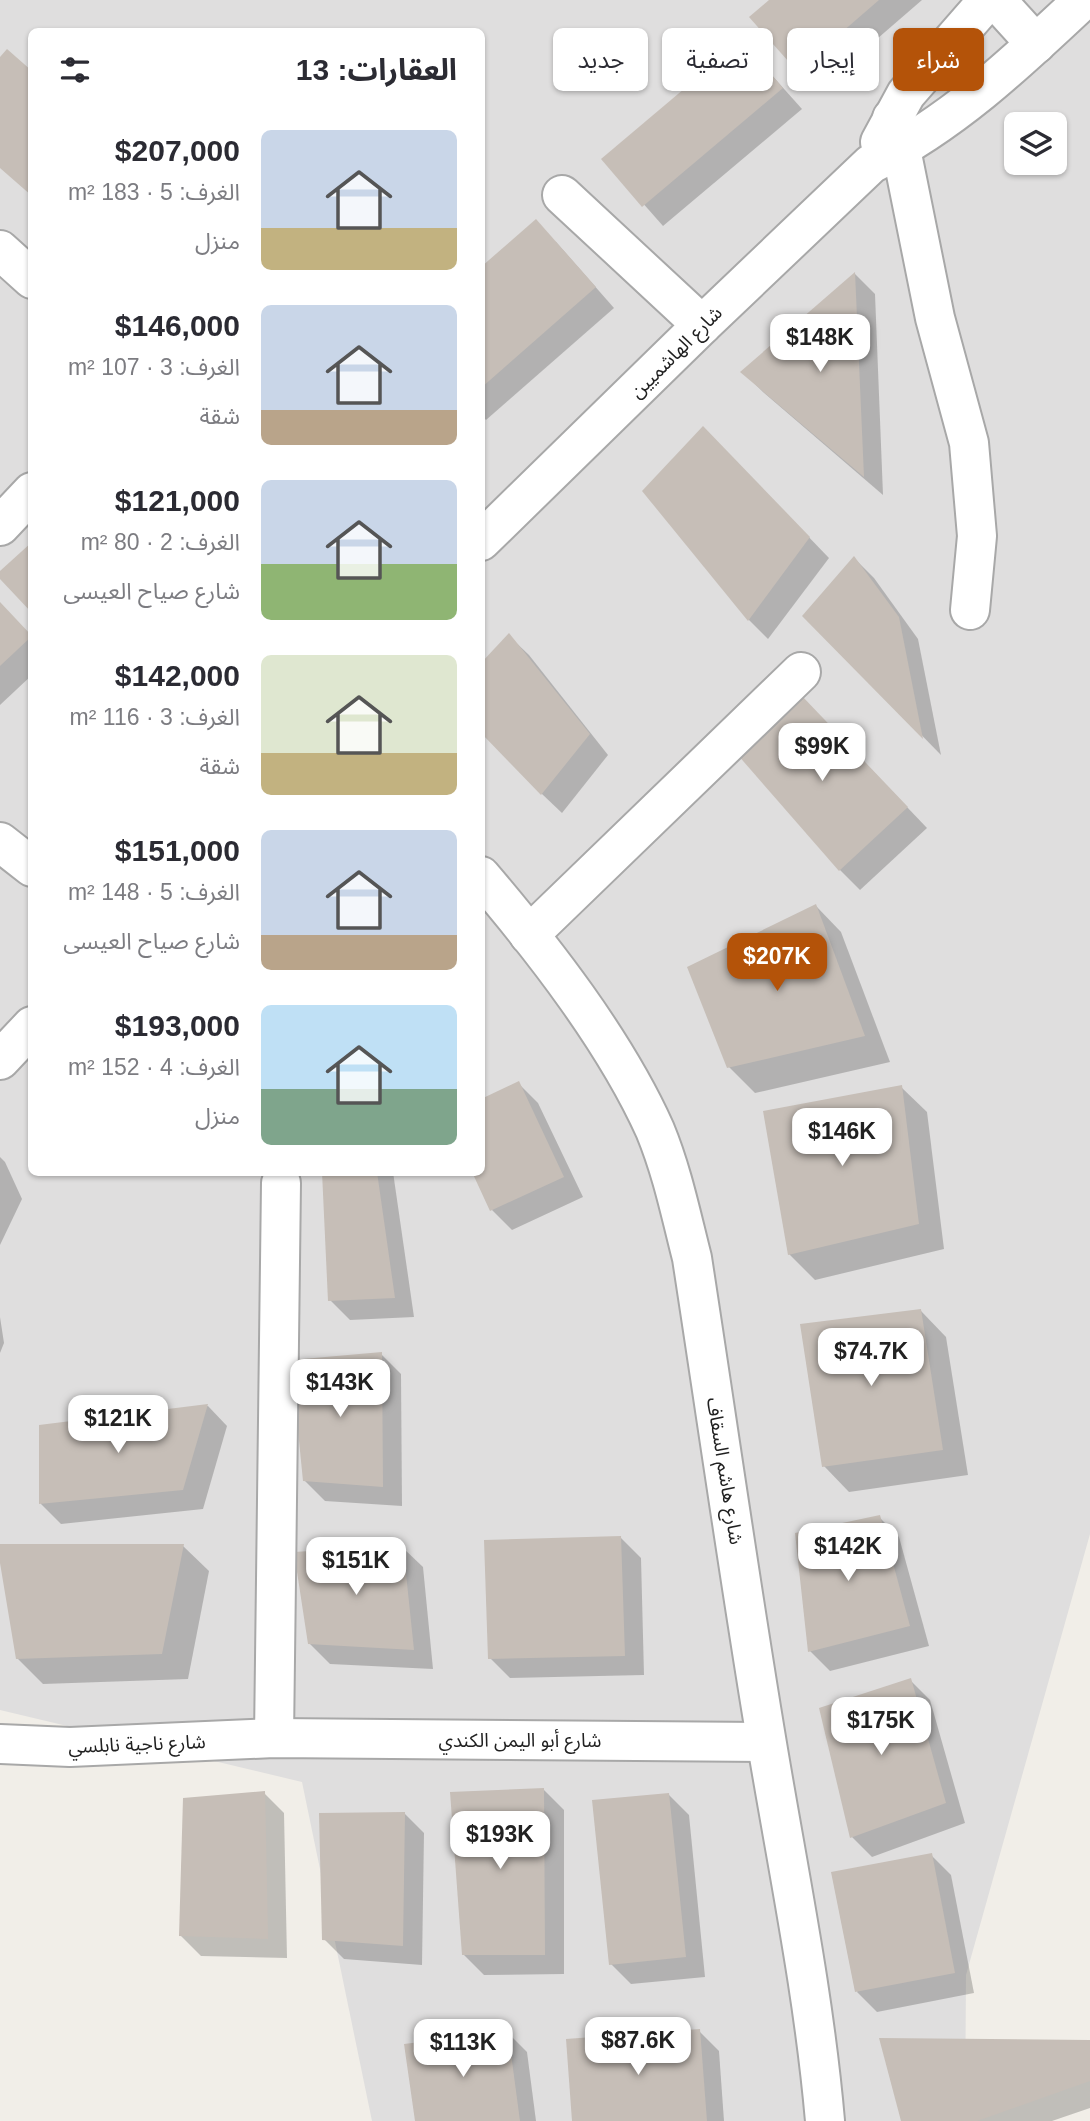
<!DOCTYPE html>
<html lang="ar">
<head>
<meta charset="utf-8">
<style>
	body { margin:0; font-family:Helvetica,"Noto Sans Arabic",sans-serif; background:#f2f2f3; color:#2b2b33; direction:rtl; height:100vh; display:flex; flex-direction:column; font-size:26px; white-space:nowrap }
	* { box-sizing:border-box; margin:0 }
	p { font-size:23px; color:#7c7c81 }
	.icon { flex:none; width:38px; height:38px; fill:none; stroke:currentColor; stroke-width:2; stroke-linecap:round; stroke-linejoin:round }
	.map { position:relative; flex:1; overflow:hidden; direction:ltr }
	.drawer { position:absolute; left:28px; top:28px; width:457px; height:1148px; display:flex; flex-direction:column; background:#fff; border-radius:10px; box-shadow:0 2px 5px #0004; direction:rtl }
	.drawer>* { flex:none }
	.hud { position:absolute; left:506px; top:28px; width:478px; height:63px; direction:rtl; display:flex; gap:14px }
	.fabs { position:absolute; left:1004px; top:112px; display:grid; gap:14px }
	.fabs a { display:grid; place-items:center; width:63px; height:63px; border-radius:10px; background:#fff; box-shadow:0 2px 5px #0004; font-size:35px }
	.price { position:absolute; translate:-50% -60px; padding:0 16px; border-radius:14px; background:#fff; color:#222; font-size:23px; line-height:46px; filter:drop-shadow(0 2px 4px #0008) }
	.price::after { content:''; position:absolute; left:50%; top:42px; width:21px; height:16px; margin-left:-10px; background:inherit; clip-path:polygon(0 0,100% 0,50% 100%) }
	.price.on { background:#b45309; color:#fff }
	ul { padding:0; list-style:none }
	li { display:flex; align-items:center; gap:21px; height:175px; padding:0 28px }
	li span { display:grid; place-items:center; flex:none; width:196px; height:140px; border-radius:10px; color:#555 }
	li>.icon { margin-inline-start:auto }
	span .icon { width:84px; height:84px; fill:#fffc; stroke-width:1 }
	li b { font-size:30px }
	h2 { display:flex; justify-content:space-between; align-items:center; height:84px; padding:0 28px; font-size:30px }
	.pill { padding:0 24px; border-radius:10px; background:#fff; box-shadow:0 2px 5px #0004; font-size:24px; line-height:63px }
	.pill.on { background:#b45309; color:#fff }
	.map>svg:first-child { display:block }
	.residential { fill:#dfdede; fill-rule:evenodd }
	.shadow { fill:#0003 }
	.building { fill:#c6beb7 }
	.lines { fill:none; stroke-linecap:round; stroke-linejoin:round }
	.minor-casing { stroke:#a8a8a8; stroke-width:42 }
	.minor { stroke:#fff; stroke-width:38 }
	.labels { text-anchor:middle; dominant-baseline:central; stroke-width:6; stroke-linejoin:round; paint-order:stroke }
	.street-label { font-size:19px; fill:#212121; stroke:#fff }
</style>
</head>
<body>
<div class="map">
<svg width="1090" height="2121" viewBox="0 0 1090 2121">
	<rect width="100%" height="100%" fill="#f1eee8"/>
	<path class="residential" d="M0 0H1090V1534L966 1975 965 2121H372L302 1782 0 1710ZM32 32H481V1172H32ZM1017 124H1055V163H1017Z"/>
	<g class="shadow">
		<path d="M772 0H922L818 90 752 17Z"/>
		<path d="M742 42 802 109 663 226 604 159Z"/>
		<path d="M556 242 614 308 486 420 481 415V270Z"/>
		<path d="M855 274 875 294 883 495 763 392 743 372Z"/>
		<path d="M723 448 829 558 768 639 749 620Z"/>
		<path d="M855 559 874 578 918 639 941 755 805 616Z"/>
		<path d="M0 604 32 637V675L0 705Z"/>
		<path d="M509 636 529 655 608 755 562 813 542 794Z"/>
		<path d="M822 718 927 828 860 890 840 870Z"/>
		<path d="M816 906 841 932 890 1062 755 1093 729 1067Z"/>
		<path d="M518 1083 538 1103 583 1197 512 1230 492 1210 474 1172H481Z"/>
		<path d="M901 1087 927 1112 944 1249 815 1280 789 1254Z"/>
		<path d="M0 1157 5 1162 22 1199 0 1245Z"/>
		<path d="M324 1172H393L414 1317 350 1320 330 1300Z"/>
		<path d="M921 1311 946 1337 968 1475 849 1492 824 1466Z"/>
		<path d="M0 1317 4 1343 0 1353Z"/>
		<path d="M381 1354 401 1374 402 1506 325 1501 304 1480Z"/>
		<path d="M208 1406 227 1426 203 1509 61 1524 41 1504V1426Z"/>
		<path d="M879 1517 899 1537 929 1646 830 1671 810 1651Z"/>
		<path d="M621 1538 641 1558 644 1675 510 1678 490 1658Z"/>
		<path d="M0 1546H183L209 1571 188 1679 43 1684 17 1658Z"/>
		<path d="M402 1547 423 1567 433 1669 330 1664 310 1644Z"/>
		<path d="M910 1680 930 1700 965 1823 872 1857 852 1837Z"/>
		<path d="M544 1790 564 1810V1974L484 1975 464 1955Z"/>
		<path d="M264 1793 284 1813 287 1958 201 1956 181 1936Z"/>
		<path d="M669 1795 689 1815 705 1977 631 1984 611 1964Z"/>
		<path d="M404 1813 424 1833 422 1965 344 1959 324 1939Z"/>
		<path d="M931 1855 951 1875 974 1993 877 2012 857 1992Z"/>
		<path d="M699 2031 719 2051 724 2121H574Z"/>
		<path d="M507 2032 527 2052 536 2121H417Z"/>
		<path d="M1090 2042V2108L1052 2121H902Z"/>
	</g>
	<g class="building">
		<path d="M769 0H879L797 71 749 17Z"/>
		<path d="M742 40 783 88 642 207 601 159Z"/>
		<path d="M7 49 32 71V196L0 168V57Z"/>
		<path d="M536 219 596 287 481 388V267Z"/>
		<path d="M855 272 864 477 740 372Z"/>
		<path d="M703 426 810 537 748 621 642 491Z"/>
		<path d="M32 542V613L0 579V571Z"/>
		<path d="M854 556 899 617 923 739 802 616Z"/>
		<path d="M0 602 32 636 0 666Z"/>
		<path d="M509 633 590 734 541 795 481 733V663Z"/>
		<path d="M802 696 908 807 839 871 737 754Z"/>
		<path d="M816 904 865 1036 727 1068 687 967Z"/>
		<path d="M519 1081 564 1177 490 1211 472 1172H481V1099Z"/>
		<path d="M902 1085 919 1224 788 1255 763 1111Z"/>
		<path d="M322 1172H377L395 1298 328 1301Z"/>
		<path d="M921 1309 943 1450 822 1467 800 1324Z"/>
		<path d="M382 1352 383 1487 303 1481 291 1360Z"/>
		<path d="M208 1404 183 1490 39 1504V1425Z"/>
		<path d="M880 1515 910 1626 808 1652 795 1533Z"/>
		<path d="M621 1536 625 1656 488 1659 484 1540Z"/>
		<path d="M0 1544H184L162 1654 16 1659 0 1563Z"/>
		<path d="M403 1545 414 1650 308 1644 294 1552Z"/>
		<path d="M911 1678 946 1803 850 1838 819 1708Z"/>
		<path d="M544 1788 545 1955H462L450 1792Z"/>
		<path d="M265 1791 268 1939 179 1936 183 1798Z"/>
		<path d="M669 1793 686 1957 609 1965 592 1800Z"/>
		<path d="M405 1812 403 1946 322 1940 319 1813Z"/>
		<path d="M932 1853 955 1973 855 1992 831 1872Z"/>
		<path d="M700 2029 707 2121H572L566 2039Z"/>
		<path d="M508 2031 520 2121H415L404 2044Z"/>
		<path d="M879 2038 1090 2040V2081L977 2121H901Z"/>
	</g>
	<g class="lines">
		<defs>
			<g id="minor">
				<path d="M996 0 1036 44"/>
				<path d="M892 118 901 149 935 318 969 443 977 536 970 610"/>
				<path d="M880 142 906 94 988 0"/>
				<path d="M562 195 702 325"/>
				<path d="M0 250 32 279"/>
				<path d="M0 526 32 492"/>
				<path d="M481 541 702 325 871 164C953 123 1017 62 1083 0"/>
				<path d="M0 842 32 867"/>
				<path d="M481 876C544 950 615 1041 655 1130 672 1171 681 1215 692 1258 717 1420 740 1583 767 1744 788 1870 814 1994 825 2121"/>
				<path d="M529 935 801 672"/>
				<path d="M0 1060 32 1026"/>
				<path d="M274 1738 281 1183"/>
				<path d="M0 1744 70 1747 274 1738 766 1742"/>
			</g>
		</defs>
		<use href="#minor" class="minor-casing"/>
		<use href="#minor" class="minor"/>
	</g>
	<g class="labels">
		<g class="street-label">
			<text transform="translate(676 352) rotate(-45)">شارع الهاشميين</text>
			<text transform="translate(725 1471) rotate(81)">شارع هاشم السقاف</text>
			<text x="520" y="1740">شارع أبو اليمن الكندي</text>
			<text transform="translate(137 1744) rotate(-2)">شارع ناجية نابلسي</text>
		</g>
	</g>
</svg>
<div class="fabs">
<a><svg class="icon" aria-label="layers" viewBox="0 0 24 24"><path d="M12 4l9 5-9 5-9-5zM3 14l9 5 9-5"/></svg></a>
</div>
<b class="price" style="left:820px;top:374px">$148K</b>
<b class="price" style="left:822px;top:783px">$99K</b>
<b class="price on" style="left:777px;top:993px">$207K</b>
<b class="price" style="left:842px;top:1168px">$146K</b>
<b class="price" style="left:871px;top:1388px">$74.7K</b>
<b class="price" style="left:340px;top:1419px">$143K</b>
<b class="price" style="left:118px;top:1455px">$121K</b>
<b class="price" style="left:848px;top:1583px">$142K</b>
<b class="price" style="left:356px;top:1597px">$151K</b>
<b class="price" style="left:881px;top:1757px">$175K</b>
<b class="price" style="left:500px;top:1871px">$193K</b>
<b class="price" style="left:638px;top:2077px">$87.6K</b>
<b class="price" style="left:463px;top:2079px">$113K</b>
<div class="hud">
<a class="pill on">شراء</a>
<a class="pill">إيجار</a>
<a class="pill">تصفية</a>
<a class="pill">جديد</a>
</div>
<section class="drawer">
<h2>العقارات: 13<svg class="icon" aria-label="filters" viewBox="0 0 24 24"><path d="M4 7h16M4 17h16"/><circle cx="9" cy="7" r="2"/><circle cx="15" cy="17" r="2"/></svg></h2>
<ul>
<li><span style="background:linear-gradient(#c9d6e8 70%,#c2b280 0)"><svg class="icon" aria-label="home" viewBox="0 0 24 24"><path d="M3 11l9-7 9 7M6 9v11h12V9"/></svg></span><div><b>$207,000</b><p>الغرف: 5 · 183 m²</p><p>منزل</p></div></li>
<li><span style="background:linear-gradient(#c9d6e8 75%,#b9a48a 0)"><svg class="icon" aria-label="home" viewBox="0 0 24 24"><path d="M3 11l9-7 9 7M6 9v11h12V9"/></svg></span><div><b>$146,000</b><p>الغرف: 3 · 107 m²</p><p>شقة</p></div></li>
<li><span style="background:linear-gradient(#c9d6e8 60%,#8fb573 0)"><svg class="icon" aria-label="home" viewBox="0 0 24 24"><path d="M3 11l9-7 9 7M6 9v11h12V9"/></svg></span><div><b>$121,000</b><p>الغرف: 2 · 80 m²</p><p>شارع صياح العيسى</p></div></li>
<li><span style="background:linear-gradient(#dfe7d0 70%,#c2b280 0)"><svg class="icon" aria-label="home" viewBox="0 0 24 24"><path d="M3 11l9-7 9 7M6 9v11h12V9"/></svg></span><div><b>$142,000</b><p>الغرف: 3 · 116 m²</p><p>شقة</p></div></li>
<li><span style="background:linear-gradient(#c9d6e8 75%,#b9a48a 0)"><svg class="icon" aria-label="home" viewBox="0 0 24 24"><path d="M3 11l9-7 9 7M6 9v11h12V9"/></svg></span><div><b>$151,000</b><p>الغرف: 5 · 148 m²</p><p>شارع صياح العيسى</p></div></li>
<li><span style="background:linear-gradient(#bfe0f5 60%,#7fa58c 0)"><svg class="icon" aria-label="home" viewBox="0 0 24 24"><path d="M3 11l9-7 9 7M6 9v11h12V9"/></svg></span><div><b>$193,000</b><p>الغرف: 4 · 152 m²</p><p>منزل</p></div></li>
</ul>
</section>
</div>
</body>
</html>
